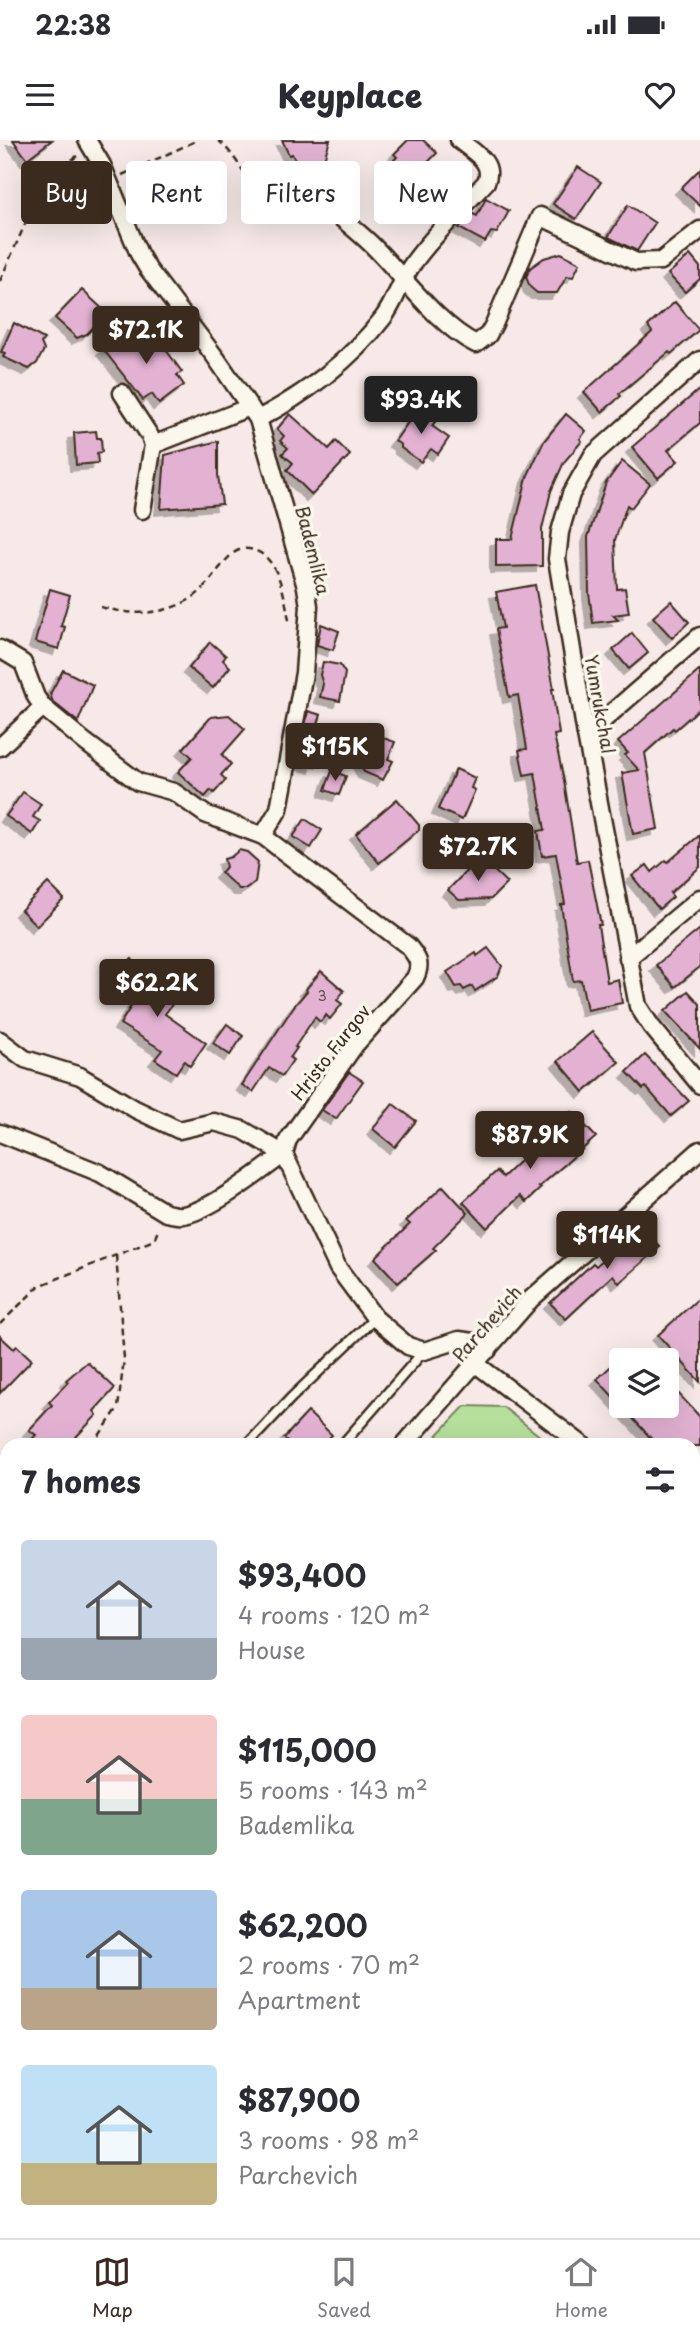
<!DOCTYPE html>
<html lang="en">
<head>
<meta charset="utf-8">
<style>
	body { margin:0; font-family:"Playpen Sans",sans-serif; background:#f2f2f3; color:#2b2b33; height:100vh; display:flex; flex-direction:column; font-size:26px; white-space:nowrap }
	* { box-sizing:border-box; margin:0 }
	p { font-size:23px; color:#7c7c81 }
	.icon { flex:none; width:38px; height:38px; fill:none; stroke:currentColor; stroke-width:2; stroke-linecap:round; stroke-linejoin:round }
	.map { position:relative; flex:1; overflow:hidden }
	.panel { position:absolute; left:0px; top:1298px; width:700px; height:800px; display:flex; flex-direction:column; background:#fff; border-radius:21px 21px 0 0; box-shadow:0 7px 28px #0002 }
	.panel>* { flex:none }
	.banner { position:absolute; left:21px; top:21px; width:658px; height:63px; display:flex; gap:14px }
	.tools { position:absolute; left:609px; top:1208px; display:grid; gap:14px }
	.tools a { display:grid; place-items:center; width:70px; height:70px; border-radius:7px; background:#fff; box-shadow:0 7px 28px #0002; font-size:35px }
	.price { position:absolute; translate:-50% -60px; padding:0 16px; border-radius:7px; background:#3b2a1e; color:#fff; font-size:23px; line-height:46px; filter:drop-shadow(0 2px 4px #0008) }
	.price::after { content:''; position:absolute; left:50%; top:42px; width:21px; height:16px; margin-left:-10px; background:inherit; clip-path:polygon(0 0,100% 0,50% 100%) }
	.price.active { background:#222; color:#fff }
	ul { padding:0; list-style:none }
	li { display:flex; align-items:center; gap:21px; height:175px; padding:0 21px }
	li span { display:grid; place-items:center; flex:none; width:196px; height:140px; border-radius:7px; color:#555 }
	li>.icon { margin-inline-start:auto }
	span .icon { width:84px; height:84px; fill:#fffc; stroke-width:1 }
	li b { font-size:30px }
	h2 { display:flex; justify-content:space-between; align-items:center; height:84px; padding:0 21px; font-size:30px }
	.chip { padding:0 24px; border-radius:7px; background:#fff; box-shadow:0 7px 28px #0002; font-size:24px; line-height:63px }
	.chip.active { background:#3b2a1e; color:#fff }
	.status { display:flex; justify-content:space-between; align-items:center; height:49px; padding:0 35px; background:#fff; direction:ltr }
	.status svg { height:19px; fill:currentColor }
	header { display:flex; justify-content:space-between; align-items:center; height:91px; padding:0 21px; background:#fff; font-size:32px; font-weight:800 }
	.tabs { display:flex; justify-content:space-around; align-items:center; height:98px; border-top:2px solid #e1e1e2; background:#fff; font-size:19px; color:#7c7c81 }
	.tabs a { display:grid; justify-items:center; gap:4px }
	.tabs .active { color:#3b2a1e }
	.map>svg:first-child { display:block }
	.green { fill:#b6df9b; stroke:#78845c; stroke-width:2 }
	.building { fill:#e3b2d2; stroke:#3b2a1e; stroke-width:2; filter:url(#shadow) }
	.lines { fill:none; stroke-linecap:round; stroke-linejoin:round }
	.service-casing { stroke:#3b2a1e; stroke-width:13 }
	.pedestrian-casing { stroke:#3b2a1e; stroke-width:16 }
	.minor-casing { stroke:#3b2a1e; stroke-width:21 }
	.path { stroke:#3b2a1e; stroke-width:2.5; stroke-dasharray:7 5; stroke-linecap:butt }
	.service { stroke:#fbf7ec; stroke-width:8 }
	.pedestrian { stroke:#fbf7ec; stroke-width:10 }
	.minor { stroke:#fbf7ec; stroke-width:16 }
	.labels { text-anchor:middle; dominant-baseline:central; stroke-width:7; stroke-linejoin:round; paint-order:stroke }
	.number-label { font-size:14px; fill:#654c4b }
	.street-label { font-size:18px; fill:#3b2a1e; stroke:#fbf7ec }
</style>
</head>
<body>
<div class="status"><b>22:38</b><svg viewBox="0 0 49 12"><path d="M0 12V9h3v3zM5 12V6h3v6zM10 12V3h3v9zM15 12V0h3v12zM26 1h20v11H26zM47 4h2v5h-2z"/></svg></div>
<header><svg class="icon" aria-label="menu" viewBox="0 0 24 24"><path d="M4 6h16M4 12h16M4 18h16"/></svg>Keyplace<svg class="icon" aria-label="heart" viewBox="0 0 24 24"><path d="M12 20l-8-8c-3-5 5-10 8-4 3-6 11-1 8 4z"/></svg></header>
<div class="map">
<svg width="700" height="2098" viewBox="0 0 700 2098">
	<defs>
		<filter id="shadow"><feDropShadow dx="-6" dy="6" stdDeviation="0" flood-color="#0004"/></filter>
	</defs>
	<rect width="100%" height="100%" fill="#f6e9e7"/>
	<filter id="ink" filterUnits="userSpaceOnUse"><feTurbulence type="fractalNoise" baseFrequency=".0143" numOctaves="2"/><feDisplacementMap in="SourceGraphic" scale="14" xChannelSelector="R" yChannelSelector="G"/><feConvolveMatrix kernelMatrix="1 2 1 2 8 2 1 2 1" color-interpolation-filters="sRGB"/></filter>
	<g filter="url(#ink)">
		<g class="green">
			<path d="M465 1266 503 1267 551 1305H428Z"/>
			<path d="M693 1411 700 1417V1938L693 1932Z"/>
			<path d="M272 2091H327L321 2098H266Z"/>
			<path d="M336 2091H506L500 2098H330Z"/>
		</g>
		<g class="building">
			<path d="M13 0H52L27 19Z"/>
			<path d="M282 0H330L324 19 300 29 292 14 289 15Z"/>
			<path d="M408 0H423L437 13 411 40 392 22 397 17 394 14Z"/>
			<path d="M578 27 601 42 576 79 553 64Z"/>
			<path d="M700 29V66L681 48Z"/>
			<path d="M486 58 509 71 497 93 491 92 485 102 459 88 471 73 477 76Z"/>
			<path d="M628 65 655 83 637 111 608 97Z"/>
			<path d="M561 113 580 123 573 137 567 136 557 153H537L530 147 526 137 530 128 544 118Z"/>
			<path d="M690 115 700 127V139L685 152 668 134Z"/>
			<path d="M82 150 107 173 87 194 77 198 55 178Z"/>
			<path d="M675 162 699 190 671 214 669 212 619 254 621 256 602 272 584 252 652 192 648 186Z"/>
			<path d="M14 183 44 199 41 203 44 210 37 223 29 229 3 217 5 213 1 212Z"/>
			<path d="M151 189 182 232 177 235 184 245 159 264 152 254 143 260 103 209 129 192 135 201Z"/>
			<path d="M700 249V283L668 310 678 321 658 338 632 307Z"/>
			<path d="M419 267 437 279 432 286 449 298 438 314 431 309 421 322 401 308V305L395 301Z"/>
			<path d="M290 274 329 309 336 301 350 315 312 355 287 330 293 323 282 314 288 308 280 301 284 296 277 289Z"/>
			<path d="M566 274 586 291 580 299 582 301 564 322 551 351 542 389V426L496 427V399H512L527 337 544 301Z"/>
			<path d="M96 291 97 298H101L102 312 97 313 98 323 76 325 74 293Z"/>
			<path d="M218 301V335L222 364 161 369 165 315Z"/>
			<path d="M622 321 650 344 631 368 627 365 615 400 617 449 625 448 629 473 613 475 618 480 593 483 589 453 588 397 606 343Z"/>
			<path d="M535 445 554 549H552L559 594 554 595 564 641 577 722 588 720 601 785H598L607 842 618 839 622 863 587 870 581 840 573 841 561 765 565 764 556 714 542 716 538 691 545 690 535 633 524 635 519 610 527 609 518 555 509 557 496 489 503 488 496 452Z"/>
			<path d="M50 449 70 455 61 486 65 487 59 509 35 502Z"/>
			<path d="M671 461 689 482 672 498 653 477Z"/>
			<path d="M321 484 339 491 333 510 317 505Z"/>
			<path d="M632 493 648 513 629 529 613 510Z"/>
			<path d="M210 502 226 516 223 520 230 527 213 548 189 528Z"/>
			<path d="M323 522 340 525 345 533 340 561 320 557 323 544 320 535Z"/>
			<path d="M63 530 93 545 78 582 53 562 50 554Z"/>
			<path d="M700 530V568L675 590 673 588 645 613 658 689 633 694 622 633 639 630 625 615 628 613 618 602Z"/>
			<path d="M308 571 321 575 313 599 303 596Z"/>
			<path d="M229 575 245 589 222 615 231 624 221 635 226 640 214 653 211 650 205 657 178 632 192 617 183 609 211 577Z"/>
			<path d="M372 594 395 602 388 619 393 621 383 640 364 632 355 613 362 599Z"/>
			<path d="M301 607 319 612 315 627 298 622Z"/>
			<path d="M456 629 475 638 471 648 475 650 462 680 438 669Z"/>
			<path d="M332 631 346 636 339 655 325 650Z"/>
			<path d="M23 652 41 664 33 677 40 681 32 694 6 676Z"/>
			<path d="M397 659 419 685V690L379 723 356 694Z"/>
			<path d="M305 679 322 690 311 708 293 697Z"/>
			<path d="M700 695V727L670 753 673 757 659 769 632 736 647 725 652 732 666 720 668 722Z"/>
			<path d="M239 710 247 712 258 722 255 743 246 749H239L221 733 226 727 224 719 231 717Z"/>
			<path d="M480 717 507 743 491 759 459 760 448 750Z"/>
			<path d="M48 743 64 759 37 786 21 770Z"/>
			<path d="M700 789V827L675 847 656 825Z"/>
			<path d="M488 808 502 826 498 836 475 851 472 846 464 850 461 846 456 847 447 832 476 813 477 816Z"/>
			<path d="M132 819 154 848 160 840 179 855 165 874 206 903 190 926 184 921 176 933 155 919 162 910 120 884 135 860 114 832Z"/>
			<path d="M321 831 344 851 337 860 342 864 330 879 326 875 320 882 315 877 295 907 297 908 290 918 293 920 282 936 269 928 253 952 242 945 294 866 307 851 306 849Z"/>
			<path d="M688 851 700 864V909L665 871Z"/>
			<path d="M227 884 243 896 230 915 213 903Z"/>
			<path d="M592 892 619 922 584 952 558 921Z"/>
			<path d="M645 915 689 961 671 976 646 947 643 949 627 932Z"/>
			<path d="M349 932 363 941 336 979 322 970Z"/>
			<path d="M393 964 416 981 395 1007 373 989Z"/>
			<path d="M572 972 596 997 539 1047 541 1048 526 1062 520 1056 487 1088 463 1062 497 1031 503 1037Z"/>
			<path d="M443 1046 468 1073 433 1108 436 1110 398 1143 375 1118 410 1084 406 1081Z"/>
			<path d="M641 1086 660 1107 619 1143 613 1135 566 1179 550 1163 593 1123 596 1126Z"/>
			<path d="M700 1157V1242L658 1195Z"/>
			<path d="M0 1196 14 1209 17 1206 32 1220 0 1253Z"/>
			<path d="M621 1217V1265H667V1241L700 1277V1306H658L597 1239Z"/>
			<path d="M87 1222 115 1248 94 1271 97 1275 76 1297 86 1306H26L36 1295 29 1290 52 1265 49 1262 68 1242 66 1240Z"/>
			<path d="M308 1272 332 1295 322 1306H292L284 1298Z"/>
		</g>
		<g class="lines">
			<defs>
				<g id="service">
					<path d="M246 1306 291 1258 375 1178"/>
					<path d="M341 1306 424 1211"/>
					<path d="M541 2091 548 2098"/>
					<path d="M690 2091 697 2098"/>
				</g>
				<g id="pedestrian">
					<path d="M0 1985 7 1978"/>
					<path d="M0 2083 7 2087"/>
				</g>
				<g id="minor">
					<path d="M87 0 102 25 139 114 148 129 216 218 258 279 306 447 309 466 304 533 279 669 263 696"/>
					<path d="M317 58C335 73 354 88 371 104 402 134 437 185 476 204L488 195 494 184 540 76 636 122 661 121 700 90"/>
					<path d="M700 220 593 315 571 354 560 392 557 419 586 595 638 866 651 886 700 945"/>
					<path d="M122 253 150 296 153 305 250 267"/>
					<path d="M258 279C304 255 351 220 383 178 396 161 401 139 414 122 434 94 462 68 486 42 495 22 473 12 459 0"/>
					<path d="M142 370 153 305"/>
					<path d="M0 509 23 523 36 557 43 567 85 602 138 642 174 652 205 674 263 696 408 806C418 818 422 824 415 838L355 905 288 1000 284 1014"/>
					<path d="M586 595 700 496"/>
					<path d="M0 607 43 567"/>
					<path d="M628 818 700 758"/>
					<path d="M0 900 25 919 80 936 135 969 179 990 214 982 243 990 284 1014 338 1128 375 1178 408 1206 424 1211 459 1200 473 1202 488 1210"/>
					<path d="M0 993 100 1033 166 1073C172 1074 177 1076 183 1075 210 1071 261 1031 284 1014"/>
					<path d="M476 1224 584 1306"/>
					<path d="M403 1306 531 1159 700 1010"/>
					<path d="M0 1366 7 1370"/>
					<path d="M693 1388 700 1393"/>
					<path d="M0 1550 7 1549"/>
					<path d="M0 1724 7 1725"/>
					<path d="M0 1791 7 1784"/>
					<path d="M0 1872 7 1865"/>
					<path d="M693 1957 700 1964"/>
					<path d="M215 2098 220 2091"/>
				</g>
			</defs>
			<use href="#service" class="service-casing"/>
			<use href="#pedestrian" class="pedestrian-casing"/>
			<use href="#minor" class="minor-casing"/>
			<g class="path">
				<path d="M218 0C249 26 251 71 303 61"/>
				<path d="M122 35 198 0"/>
				<path d="M0 141 44 41 77 16"/>
				<path d="M101 467C130 475 157 476 185 462 206 452 214 432 230 416 235 411 242 408 249 409 280 413 285 461 290 485"/>
				<path d="M0 1184 39 1146 154 1100 159 1088"/>
				<path d="M92 1306 118 1268 124 1219 116 1115"/>
				<path d="M693 1482 700 1487"/>
				<path d="M0 1533 7 1527"/>
				<path d="M693 1734 700 1728"/>
				<path d="M693 1816 695 1818 693 1862"/>
				<path d="M693 1911 700 1908"/>
				<path d="M20 2091 27 2098"/>
				<path d="M439 2091 441 2098"/>
				<path d="M133 2098 139 2091"/>
				<path d="M393 2098 394 2091"/>
				<path d="M405 2098 414 2091"/>
				<path d="M505 2098 512 2091"/>
			</g>
			<use href="#service" class="service"/>
			<use href="#pedestrian" class="pedestrian"/>
			<use href="#minor" class="minor"/>
		</g>
	</g>
	<g class="labels">
		<g class="number-label">
			<text x="322" y="855">3</text>
		</g>
		<g class="street-label">
			<text transform="translate(314 410) rotate(76)">Bademlika</text>
			<text transform="translate(601 564) rotate(80)">Yumrukchal</text>
			<text transform="translate(330 912) rotate(-52)">Hristo Furgov</text>
			<text transform="translate(486 1183) rotate(-49)">Parchevich</text>
		</g>
	</g>
</svg>
<div class="tools">
<a><svg class="icon" aria-label="layers" viewBox="0 0 24 24"><path d="M12 4l9 5-9 5-9-5zM3 14l9 5 9-5"/></svg></a>
</div>
<b class="price" style="left:146px;top:226px">$72.1K</b>
<b class="price active" style="left:421px;top:296px">$93.4K</b>
<b class="price" style="left:335px;top:643px">$115K</b>
<b class="price" style="left:478px;top:743px">$72.7K</b>
<b class="price" style="left:157px;top:879px">$62.2K</b>
<b class="price" style="left:530px;top:1031px">$87.9K</b>
<b class="price" style="left:607px;top:1131px">$114K</b>
<div class="banner">
<a class="chip active">Buy</a>
<a class="chip">Rent</a>
<a class="chip">Filters</a>
<a class="chip">New</a>
</div>
<section class="panel">
<h2>7 homes<svg class="icon" aria-label="filters" viewBox="0 0 24 24"><path d="M4 7h16M4 17h16"/><circle cx="9" cy="7" r="2"/><circle cx="15" cy="17" r="2"/></svg></h2>
<ul>
<li><span style="background:linear-gradient(#c9d6e8 70%,#9aa5b1 0)"><svg class="icon" aria-label="home" viewBox="0 0 24 24"><path d="M3 11l9-7 9 7M6 9v11h12V9"/></svg></span><div><b>$93,400</b><p>4 rooms · 120 m²</p><p>House</p></div></li>
<li><span style="background:linear-gradient(#f6c9c9 60%,#7fa58c 0)"><svg class="icon" aria-label="home" viewBox="0 0 24 24"><path d="M3 11l9-7 9 7M6 9v11h12V9"/></svg></span><div><b>$115,000</b><p>5 rooms · 143 m²</p><p>Bademlika</p></div></li>
<li><span style="background:linear-gradient(#a9c7e8 70%,#b9a48a 0)"><svg class="icon" aria-label="home" viewBox="0 0 24 24"><path d="M3 11l9-7 9 7M6 9v11h12V9"/></svg></span><div><b>$62,200</b><p>2 rooms · 70 m²</p><p>Apartment</p></div></li>
<li><span style="background:linear-gradient(#bfe0f5 70%,#c2b280 0)"><svg class="icon" aria-label="home" viewBox="0 0 24 24"><path d="M3 11l9-7 9 7M6 9v11h12V9"/></svg></span><div><b>$87,900</b><p>3 rooms · 98 m²</p><p>Parchevich</p></div></li>
</ul>
</section>
</div>
<nav class="tabs">
<a class="active"><svg class="icon" aria-label="map" viewBox="0 0 24 24"><path d="M3 6l6-2 6 2 6-2v14l-6 2-6-2-6 2zM9 4v14M15 6v14"/></svg>Map</a>
<a><svg class="icon" aria-label="saved" viewBox="0 0 24 24"><path d="M7 4h10v16l-5-4-5 4z"/></svg>Saved</a>
<a><svg class="icon" aria-label="home" viewBox="0 0 24 24"><path d="M3 11l9-7 9 7M6 9v11h12V9"/></svg>Home</a>
</nav>
</body>
</html>
